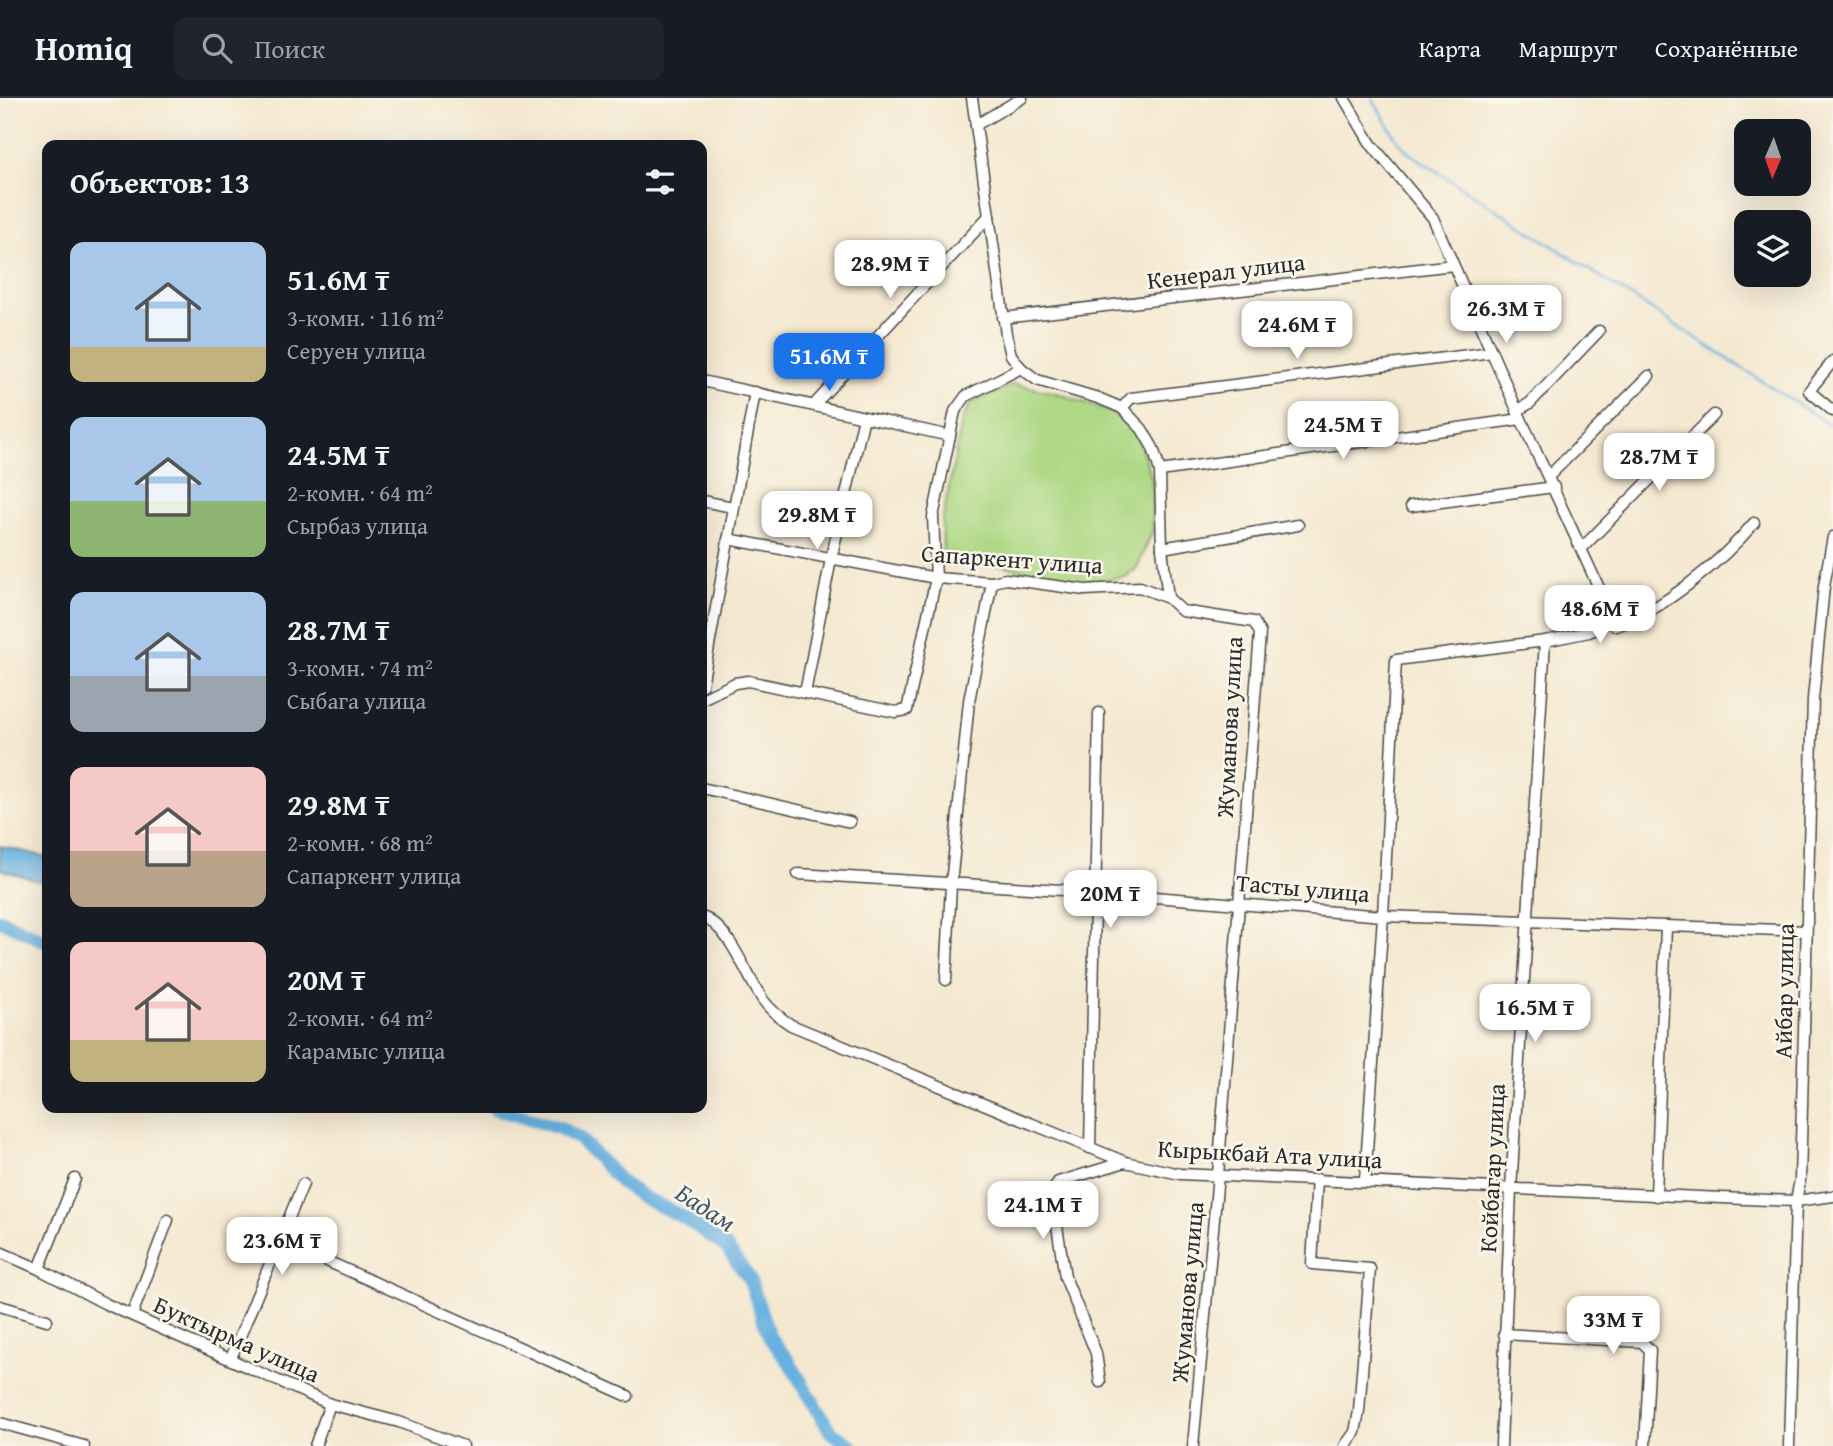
<!DOCTYPE html>
<html lang="ru">
<head>
<meta charset="utf-8">
<style>
	body { margin:0; font-family:"Gentium Book Plus",serif; background:#20242c; color:#f1f3f6; height:100vh; display:flex; flex-direction:column; font-size:26px; white-space:nowrap }
	* { box-sizing:border-box; margin:0 }
	p { font-size:23px; color:#9ea1a6 }
	.icon { flex:none; width:38px; height:38px; fill:none; stroke:currentColor; stroke-width:2; stroke-linecap:round; stroke-linejoin:round }
	.map { position:relative; flex:1; overflow:hidden }
	.details { position:absolute; left:42px; top:42px; width:665px; height:973px; display:flex; flex-direction:column; background:#171b24; border-radius:14px; box-shadow:0 7px 28px #0002 }
	.details>* { flex:none }
	.needle { width:46px; rotate:182deg }
	.buttons { position:absolute; left:1734px; top:21px; display:grid; gap:14px }
	.buttons a { display:grid; place-items:center; width:77px; height:77px; border-radius:14px; background:#171b24; box-shadow:0 7px 28px #0002; font-size:35px }
	.price { position:absolute; translate:-50% -60px; padding:0 16px; border-radius:14px; background:#fff; color:#222; font-size:23px; line-height:46px; filter:drop-shadow(0 2px 4px #0008) }
	.price::after { content:''; position:absolute; left:50%; top:42px; width:21px; height:16px; margin-left:-10px; background:inherit; clip-path:polygon(0 0,100% 0,50% 100%) }
	.price.active { background:#1a73e8; color:#fff }
	ul { padding:0; list-style:none }
	li { display:flex; align-items:center; gap:21px; height:175px; padding:0 28px }
	li span { display:grid; place-items:center; flex:none; width:196px; height:140px; border-radius:14px; color:#555 }
	li>.icon { margin-inline-start:auto }
	span .icon { width:84px; height:84px; fill:#fffc; stroke-width:1 }
	li b { font-size:30px }
	h2 { display:flex; justify-content:space-between; align-items:center; height:84px; padding:0 28px; font-size:30px }
	header { display:flex; align-items:center; gap:42px; box-sizing:border-box; height:98px; padding:0 35px; background:#171b24; border-bottom:2px solid #363941 }
	header strong { font-size:33px }
	nav { display:flex; gap:38px; margin-inline-start:auto; font-size:24px }
	.search { width:490px; height:63px; background:#20242c; display:flex; align-items:center; gap:18px; box-sizing:border-box; padding:0 24px; border-radius:14px; color:#9ea1a6; font-size:26px }
	.map>svg:first-child { display:block }
	.green { fill:#aed884; stroke:#6c8258; stroke-width:2 }
	.water { fill:#68b0df; stroke:#4a6e85; stroke-width:2 }
	.lines { fill:none; stroke-linecap:round; stroke-linejoin:round }
	.stream { stroke:#68b0df; stroke-width:2.5 }
	.river { stroke:#68b0df; stroke-width:14 }
	.minor-casing { stroke:#494744; stroke-width:13 }
	.minor { stroke:#fff; stroke-width:10 }
	.labels { text-anchor:middle; dominant-baseline:central; stroke-width:5; stroke-linejoin:round; paint-order:stroke }
	.street-label { font-size:24px; fill:#2b2b2b; stroke:#fbf7ec }
	.water-label { font-size:26px; font-style:italic; fill:#405a6a; stroke:#fbf7ec }
</style>
</head>
<body>
<header>
<strong>Homiq</strong>
<div class="search"><svg class="icon" aria-label="search" viewBox="0 0 24 24"><circle cx="10" cy="10" r="6"/><path d="M15 15l6 6"/></svg>Поиск</div>
<nav><a>Карта</a><a>Маршрут</a><a>Сохранённые</a></nav>
</header>
<div class="map">
<svg width="1833" height="1348" viewBox="0 0 1833 1348">
	<rect width="100%" height="100%" fill="#fbf7ec"/>
	<filter id="ink" filterUnits="userSpaceOnUse"><feTurbulence type="fractalNoise" baseFrequency=".0143" numOctaves="2"/><feDisplacementMap in="SourceGraphic" scale="14" xChannelSelector="R" yChannelSelector="G"/><feConvolveMatrix kernelMatrix="1 2 1 2 8 2 1 2 1" color-interpolation-filters="sRGB"/></filter>
	<filter id="wash" filterUnits="userSpaceOnUse"><feTurbulence type="fractalNoise" baseFrequency=".00686" numOctaves="4" result="noise"/><feDisplacementMap in="SourceGraphic" scale="28" xChannelSelector="R" yChannelSelector="G"/><feGaussianBlur stdDeviation="1.57" result="paint"/><feColorMatrix in="noise" values="0 0 0 0 0 0 0 0 0 0 0 0 0 0 0 0 0 1.4 0 .05"/><feComposite in="paint" operator="in"/></filter>
	<g filter="url(#wash)">
		<rect width="100%" height="100%" fill="#f4e8d0"/>
		<path class="green" d="M1014 286 1060 296 1105 312 1120 320 1137 337 1152 381 1153 432 1137 470 1125 479 1084 484 943 456 942 424 962 323 970 306Z"/>
		<path class="water" d="M0 748 47 759V786L0 771Z"/>
		<g class="lines">
			<path class="stream" d="M1372 0 1396 40 1409 55 1833 329"/>
			<g class="river">
				<path d="M0 822 47 844"/>
				<path d="M494 1010 560 1030 580 1041 621 1084 644 1100 685 1120 726 1149 749 1180 770 1240 788 1262 830 1333 852 1348"/>
			</g>
		</g>
	</g>
	<g filter="url(#ink)">
		<g class="lines">
			<defs>
				<g id="minor">
					<path d="M972 0 1006 236 1011 257 1021 270 1037 282 1098 300 1122 310 1142 331 1153 350 1160 373 1162 450 1168 500 1182 513 1254 524 1260 535 1218 1077 1193 1348"/>
					<path d="M1344 0 1371 46 1433 120 1521 321 1605 503 1606 521"/>
					<path d="M976 27 1022 0"/>
					<path d="M1003 220 1453 167"/>
					<path d="M1833 263 1809 293 1833 313"/>
					<path d="M702 283 950 338"/>
					<path d="M814 307 989 118"/>
					<path d="M1122 310 1131 300 1492 254"/>
					<path d="M1517 313 1530 305 1599 233"/>
					<path d="M1160 373 1521 321"/>
					<path d="M1549 378 1649 278"/>
					<path d="M702 403 733 409"/>
					<path d="M1411 408 1554 389"/>
					<path d="M728 441 936 480 992 484 1006 481 1085 492 1140 489 1168 500"/>
					<path d="M1162 450 1298 427"/>
					<path d="M1582 450 1714 317"/>
					<path d="M702 587 755 294"/>
					<path d="M805 595 831 461 864 319"/>
					<path d="M702 601 735 585 748 583 895 614 907 612 936 480 933 419 955 313 966 298 1021 270"/>
					<path d="M702 690 850 724"/>
					<path d="M798 776 1095 794 1383 818 1806 833"/>
					<path d="M702 819C730 828 746 878 763 902 771 913 780 920 791 927L1125 1064 1180 1076 1722 1100 1796 1103 1833 1098"/>
					<path d="M946 882 951 787 969 603 992 484"/>
					<path d="M1090 1050 1099 615"/>
					<path d="M1317 1081 1312 1166 1370 1171 1359 1313 1355 1334 1345 1348"/>
					<path d="M1365 1082 1383 818 1396 562 1545 543 1589 534 1600 529 1606 521 1616 528C1662 513 1723 462 1754 425"/>
					<path d="M1656 1098 1666 828"/>
					<path d="M280 1142 628 1298"/>
					<path d="M0 1154 39 1171 106 1206 330 1306 399 1324 463 1348"/>
					<path d="M39 1171 75 1081"/>
					<path d="M0 1208 47 1222"/>
					<path d="M132 1217 168 1122"/>
					<path d="M1504 1236 1642 1244 1650 1252 1645 1348"/>
					<path d="M231 1260 303 1086"/>
					<path d="M1100 1284 1096 1255 1065 1179 1052 1096 1058 1084 1125 1064"/>
					<path d="M0 1325 84 1348"/>
					<path d="M315 1348 330 1306"/>
					<path d="M1501 1348 1511 1091 1545 543"/>
					<path d="M1789 1348 1796 1103 1800 1082 1813 601 1824 488 1833 439"/>
				</g>
			</defs>
			<use href="#minor" class="minor-casing"/>
			<use href="#minor" class="minor"/>
		</g>
	</g>
	<g class="labels">
		<g class="street-label">
			<text transform="translate(1226 173) rotate(-7)">Кенерал улица</text>
			<text transform="translate(1012 461) rotate(4)">Сапаркент улица</text>
			<text transform="translate(1229 629) rotate(-87)">Жуманова улица</text>
			<text transform="translate(1303 790) rotate(5)">Тасты улица</text>
			<text transform="translate(1784 893) rotate(-89)">Айбар улица</text>
			<text transform="translate(1270 1056) rotate(3)">Кырыкбай Ата улица</text>
			<text transform="translate(1492 1070) rotate(-87)">Койбагар улица</text>
			<text transform="translate(1187 1194) rotate(-85)">Жуманова улица</text>
			<text transform="translate(237 1241) rotate(24)">Буктырма улица</text>
		</g>
		<g class="water-label">
			<text transform="translate(706 1109) rotate(33)">Бадам</text>
		</g>
	</g>
</svg>
<div class="buttons">
<a><svg class="needle" viewBox="-14 -14 28 28"><path d="M0-13l5 13h-10z" fill="#e53935"/><path d="M0 13l5-13h-10z" fill="#9ea1a6"/></svg></a>
<a><svg class="icon" aria-label="layers" viewBox="0 0 24 24"><path d="M12 4l9 5-9 5-9-5zM3 14l9 5 9-5"/></svg></a>
</div>
<b class="price" style="left:890px;top:202px">28.9M ₸</b>
<b class="price" style="left:1506px;top:247px">26.3M ₸</b>
<b class="price" style="left:1297px;top:263px">24.6M ₸</b>
<b class="price active" style="left:829px;top:295px">51.6M ₸</b>
<b class="price" style="left:1343px;top:363px">24.5M ₸</b>
<b class="price" style="left:1659px;top:395px">28.7M ₸</b>
<b class="price" style="left:817px;top:453px">29.8M ₸</b>
<b class="price" style="left:1600px;top:547px">48.6M ₸</b>
<b class="price" style="left:1110px;top:832px">20M ₸</b>
<b class="price" style="left:1535px;top:946px">16.5M ₸</b>
<b class="price" style="left:1043px;top:1143px">24.1M ₸</b>
<b class="price" style="left:282px;top:1179px">23.6M ₸</b>
<b class="price" style="left:1613px;top:1258px">33M ₸</b>
<section class="details">
<h2>Объектов: 13<svg class="icon" aria-label="filters" viewBox="0 0 24 24"><path d="M4 7h16M4 17h16"/><circle cx="9" cy="7" r="2"/><circle cx="15" cy="17" r="2"/></svg></h2>
<ul>
<li><span style="background:linear-gradient(#a9c7e8 75%,#c2b280 0)"><svg class="icon" aria-label="home" viewBox="0 0 24 24"><path d="M3 11l9-7 9 7M6 9v11h12V9"/></svg></span><div><b>51.6M ₸</b><p>3-комн. · 116 m²</p><p>Серуен улица</p></div></li>
<li><span style="background:linear-gradient(#a9c7e8 60%,#8fb573 0)"><svg class="icon" aria-label="home" viewBox="0 0 24 24"><path d="M3 11l9-7 9 7M6 9v11h12V9"/></svg></span><div><b>24.5M ₸</b><p>2-комн. · 64 m²</p><p>Сырбаз улица</p></div></li>
<li><span style="background:linear-gradient(#a9c7e8 60%,#9aa5b1 0)"><svg class="icon" aria-label="home" viewBox="0 0 24 24"><path d="M3 11l9-7 9 7M6 9v11h12V9"/></svg></span><div><b>28.7M ₸</b><p>3-комн. · 74 m²</p><p>Сыбага улица</p></div></li>
<li><span style="background:linear-gradient(#f6c9c9 60%,#b9a48a 0)"><svg class="icon" aria-label="home" viewBox="0 0 24 24"><path d="M3 11l9-7 9 7M6 9v11h12V9"/></svg></span><div><b>29.8M ₸</b><p>2-комн. · 68 m²</p><p>Сапаркент улица</p></div></li>
<li><span style="background:linear-gradient(#f6c9c9 70%,#c2b280 0)"><svg class="icon" aria-label="home" viewBox="0 0 24 24"><path d="M3 11l9-7 9 7M6 9v11h12V9"/></svg></span><div><b>20M ₸</b><p>2-комн. · 64 m²</p><p>Карамыс улица</p></div></li>
</ul>
</section>
</div>
</body>
</html>
